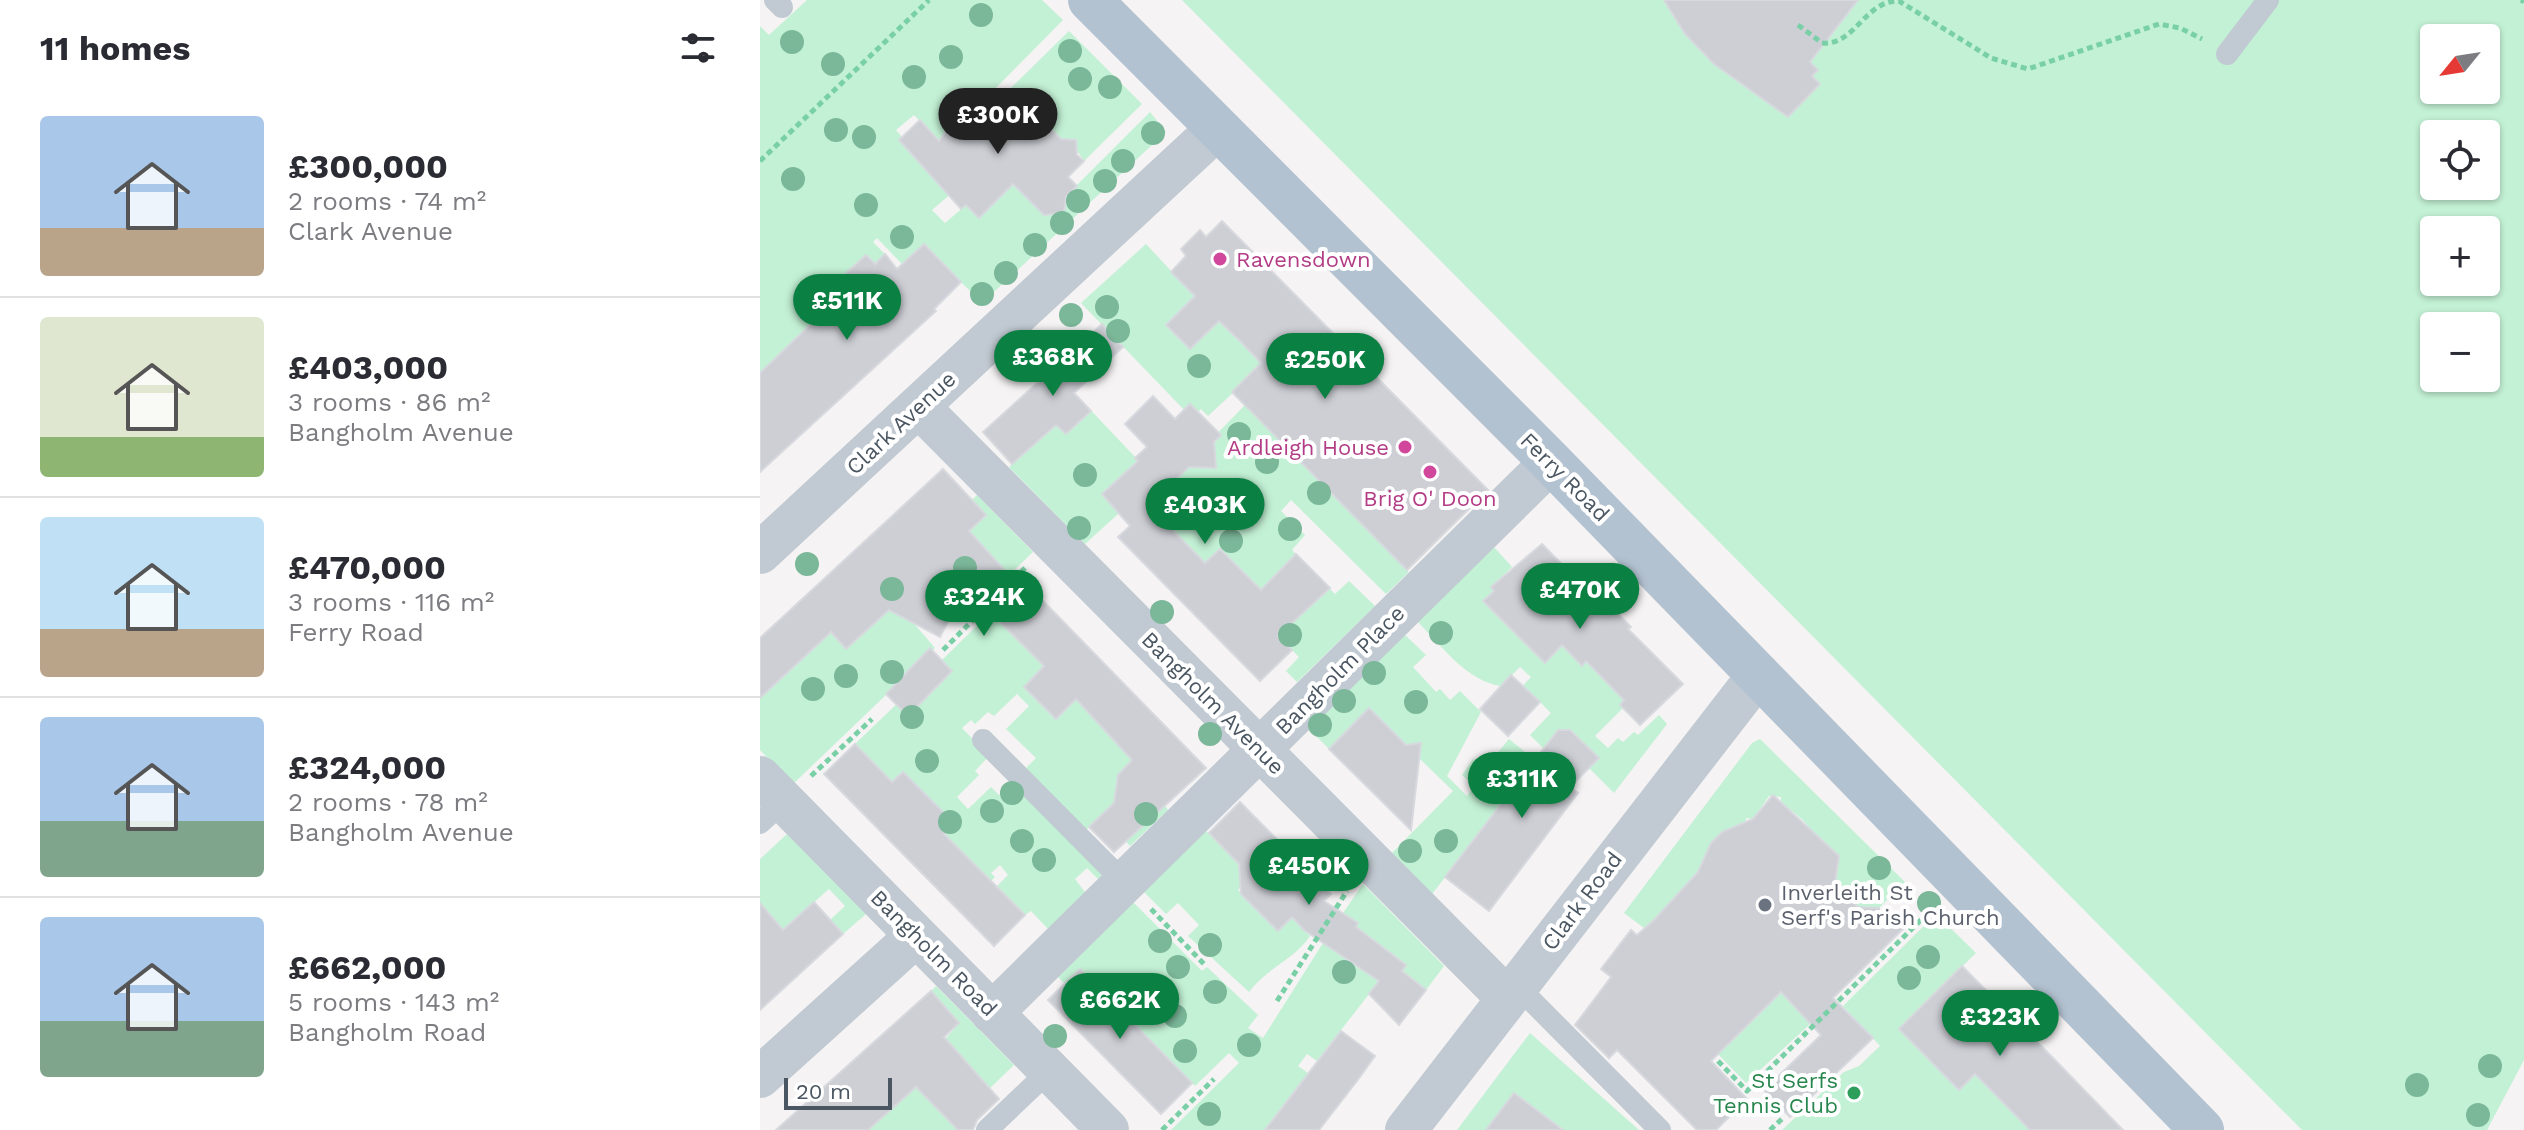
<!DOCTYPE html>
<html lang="en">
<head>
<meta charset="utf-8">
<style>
	body { margin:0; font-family:"Work Sans",sans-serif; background:#f2f2f3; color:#2b2b33; height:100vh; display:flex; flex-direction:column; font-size:30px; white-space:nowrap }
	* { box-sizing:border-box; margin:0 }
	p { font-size:26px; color:#7c7c81 }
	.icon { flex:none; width:44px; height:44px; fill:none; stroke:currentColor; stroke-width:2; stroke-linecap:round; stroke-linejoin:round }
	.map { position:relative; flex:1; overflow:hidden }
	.details { display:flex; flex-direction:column; background:#fff; width:760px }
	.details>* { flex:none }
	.needle { width:52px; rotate:240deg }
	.buttons { position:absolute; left:1660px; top:24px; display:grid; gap:16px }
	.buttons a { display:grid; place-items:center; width:80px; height:80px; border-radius:8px; background:#fff; box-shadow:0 2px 6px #0004; font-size:40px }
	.scale { position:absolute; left:24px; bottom:20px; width:108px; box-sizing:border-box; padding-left:8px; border:4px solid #4a5661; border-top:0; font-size:22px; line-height:28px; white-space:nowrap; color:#4a5661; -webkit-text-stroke:6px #fff; paint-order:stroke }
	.price { position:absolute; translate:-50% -68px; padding:0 18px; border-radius:28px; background:#0b8043; color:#fff; font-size:26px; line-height:52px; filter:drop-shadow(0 2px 4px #0008) }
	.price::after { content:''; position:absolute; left:50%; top:48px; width:24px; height:18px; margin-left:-12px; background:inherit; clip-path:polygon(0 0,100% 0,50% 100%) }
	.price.current { background:#222; color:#fff }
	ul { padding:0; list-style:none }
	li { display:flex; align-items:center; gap:24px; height:200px; padding:0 40px }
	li+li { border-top:2px solid #e1e1e2 }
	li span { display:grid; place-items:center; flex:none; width:224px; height:160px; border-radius:8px; color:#555 }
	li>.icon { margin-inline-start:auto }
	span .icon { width:96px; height:96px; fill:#fffc; stroke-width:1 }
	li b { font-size:34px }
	h2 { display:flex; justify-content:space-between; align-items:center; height:96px; padding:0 40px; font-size:34px }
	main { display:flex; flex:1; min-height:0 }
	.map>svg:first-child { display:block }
	.green { fill:#c3f1d5; fill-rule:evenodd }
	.building { fill:#cdcfd5; stroke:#d7d9de; stroke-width:2 }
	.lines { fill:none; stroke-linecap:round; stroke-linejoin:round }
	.path { stroke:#7ad0a6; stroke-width:5; stroke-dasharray:6 4; stroke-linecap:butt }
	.service { stroke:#c1cad2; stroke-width:22 }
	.minor { stroke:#c1cad2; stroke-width:42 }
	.primary { stroke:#b3c2d1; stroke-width:44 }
	.tree { fill:#7bb799 }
	.hotel-dot { fill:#d1479c; stroke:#fff; stroke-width:3 }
	.worship-dot { fill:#6b7280; stroke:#fff; stroke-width:3 }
	.leisure-dot { fill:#2e9e5b; stroke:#fff; stroke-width:3 }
	.labels { text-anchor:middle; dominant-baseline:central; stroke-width:8; stroke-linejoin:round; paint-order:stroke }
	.hotel-label { font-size:22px; fill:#b23c85; stroke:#fff; text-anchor:start }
	.street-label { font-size:22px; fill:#4a5661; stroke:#fff }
	.worship-label { font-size:22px; fill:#5b616d; stroke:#fff; text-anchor:start }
	.leisure-label { font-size:22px; fill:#27864d; stroke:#fff; text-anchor:end }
</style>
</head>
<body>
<main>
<section class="details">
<h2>11 homes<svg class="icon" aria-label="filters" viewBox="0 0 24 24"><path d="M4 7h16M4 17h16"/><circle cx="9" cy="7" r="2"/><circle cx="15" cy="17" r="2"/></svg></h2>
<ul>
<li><span style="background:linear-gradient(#a9c7e8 70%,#b9a48a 0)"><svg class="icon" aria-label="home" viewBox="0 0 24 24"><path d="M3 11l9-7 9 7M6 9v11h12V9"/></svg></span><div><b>£300,000</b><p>2 rooms · 74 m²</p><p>Clark Avenue</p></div></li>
<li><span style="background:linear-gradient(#dfe7d0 75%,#8fb573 0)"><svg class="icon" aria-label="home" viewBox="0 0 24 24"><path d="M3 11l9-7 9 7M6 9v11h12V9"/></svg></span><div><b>£403,000</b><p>3 rooms · 86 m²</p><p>Bangholm Avenue</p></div></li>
<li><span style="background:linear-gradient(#bfe0f5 70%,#b9a48a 0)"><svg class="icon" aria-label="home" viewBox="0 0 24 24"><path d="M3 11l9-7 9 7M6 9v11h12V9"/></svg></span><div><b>£470,000</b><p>3 rooms · 116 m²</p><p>Ferry Road</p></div></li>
<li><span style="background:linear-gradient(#a9c7e8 65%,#7fa58c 0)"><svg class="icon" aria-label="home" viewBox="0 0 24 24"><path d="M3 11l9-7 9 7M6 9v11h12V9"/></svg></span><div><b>£324,000</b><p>2 rooms · 78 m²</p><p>Bangholm Avenue</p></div></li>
<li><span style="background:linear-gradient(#a9c7e8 65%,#7fa58c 0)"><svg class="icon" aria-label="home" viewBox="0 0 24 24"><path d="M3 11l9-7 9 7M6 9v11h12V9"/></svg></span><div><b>£662,000</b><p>5 rooms · 143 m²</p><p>Bangholm Road</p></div></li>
</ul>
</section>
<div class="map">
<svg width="1764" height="1130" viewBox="0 0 1764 1130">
	<rect width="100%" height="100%" fill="#f5f3f3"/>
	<g class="green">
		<path d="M47 0H282L303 20 215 109 204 108 199 114 193 192 172 210 185 223 206 205 219 218 241 196 243 187 255 186 285 216 290 212 298 214 303 210V199L390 112 406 132 222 303 178 259 154 253 142 264 117 238 113 242 125 254 115 264 106 255 91 268 109 288 45 311 62 331 0 383V26L9 35ZM154 115 160 121 161 164 139 141 142 137 136 130Z"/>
		<path d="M422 0H1764V1060L1727 1130H1542ZM1674 38H1726V90H1674ZM1674 134H1726V186H1674ZM1674 230H1726V282H1674ZM1674 326H1726V378H1674Z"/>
		<path d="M309 31 382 104 324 161 310 140H302L269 107 270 99 263 93H256L251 88Z"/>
		<path d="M386 244 439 301 428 303 406 325 430 349 452 327 456 318 503 365 448 416 441 409 432 418 321 303Z"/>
		<path d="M321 400 396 479 435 461 442 467 449 468 455 462 445 446 485 405 649 572 626 594 531 500 521 511 545 535 532 550 536 554 516 575 558 576 538 595 569 588 575 594 589 581 615 606 537 682 526 671 539 657 505 623 460 549 445 563 379 495 325 544 249 467 295 424 306 434 327 415 317 404Z"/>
		<path d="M217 495 273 552 249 575 232 557 224 599 198 623 194 618 187 624 163 612 156 626 175 648 33 784 0 750V698L71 632 86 649 226 515 212 500Z"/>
		<path d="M733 546 752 567 731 587 734 591 724 601 801 644 822 665 826 661 864 700 860 705 863 708 835 736 848 748 858 738 863 742 874 732 878 735 899 715 907 724 854 793 804 743 791 756 770 735 791 713 778 700 752 697 771 677 760 667 741 686C706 681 681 645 657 621Z"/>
		<path d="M231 612 292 674 284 707 297 718 316 699 375 758 408 810 370 846 342 816 325 831 263 771 276 758 246 729 269 706 257 694 234 716 228 712 215 724 211 720 202 728 229 756 215 771 219 775 197 797 208 809 231 787 239 795 253 781 345 872 338 879 327 868 315 879 325 892 288 929 271 911 265 915 237 886 248 875 240 865 231 873 235 877 231 881 145 793 154 783 144 772 132 782 95 744 143 698 154 710 192 671 182 660Z"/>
		<path d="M644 634 666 655 653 667 676 692 680 689 690 700 700 691 721 712 687 776 707 796 714 786 702 775 713 759 725 768 749 739 775 760 763 775 772 783 697 862 672 894 631 854 693 791 659 758 660 750 654 744 646 745 609 709 569 749 548 728Z"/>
		<path d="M1000 739 1145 882 1119 908H1115L1107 920 1075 885 1061 843 1064 840 1058 839 1043 820 1021 802V797L1009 796 993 819 986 818 985 830 962 832 964 837 936 881H929L924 887 925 892 884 928 864 913 992 743Z"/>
		<path d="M443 828 491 876 478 890 518 931 532 917 550 936C535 959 507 968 489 992L428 936 439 925 418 903 406 914 382 890Z"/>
		<path d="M27 834 106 914 83 934 70 920 85 906 69 889 23 930 5 909 0 913V859Z"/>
		<path d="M603 884 684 966 666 990 642 971 623 976 557 1061 547 1054 538 1066 548 1073 505 1130H411L479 1063 469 1053 435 1086 320 970 305 984 296 975 371 900 442 971 447 967 498 1015 488 1028 503 1038 563 943 597 923 583 913Z"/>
		<path d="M1176 914 1216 953 1139 1029 1151 1042 1167 1025 1187 1078 1198 1090 1215 1074 1270 1130H1022L1084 1072 1099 1066 1120 1046 1083 1006Z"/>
		<path d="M1033 981V1005L1041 1013H1050L1049 1025 986 1083 958 1054Z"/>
		<path d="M176 986 254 1065 205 1112 184 1115 197 1130H108L199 1023 171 991Z"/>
		<path d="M770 1033 879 1130H804L793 1122 787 1130 754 1093 726 1130H697Z"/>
	</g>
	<g class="building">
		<path d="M904 0H1098L1050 62 1058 70 1052 76 1060 84 1028 117 954 64 925 34Z"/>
		<path d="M248 92 270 93V108L301 139 316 140 317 155 324 161 308 177 317 186 306 197 304 213 284 215 253 184 219 218 206 205 201 209 139 140 160 120 179 141 202 109 219 104 227 97 234 105Z"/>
		<path d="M462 221 728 490 647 570 472 392 501 363 481 342 459 321 430 349 406 325 435 296 411 272 426 256 421 249 440 230 446 237Z"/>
		<path d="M164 244 201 282 174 309 176 311 0 472V373L54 321 44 311 106 255 115 264 125 254 137 269Z"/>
		<path d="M342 324 363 347 314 393 331 411 306 434 296 425 252 464 223 432Z"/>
		<path d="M393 396 415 419 430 404 461 435 454 442 456 468 429 467 389 506 445 563 460 549 501 590 536 554 570 588 518 636 532 650 500 681 358 537 370 526 342 494 378 461 375 458 387 447 365 424Z"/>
		<path d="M183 469 226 515 209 531 258 585 263 581 287 605 446 768 354 852 329 827 354 803 358 775 372 760 316 699 296 719 264 687 284 666 206 588 180 637 129 610 86 649 71 632 0 698V638Z"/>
		<path d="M782 544 835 598 839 594 871 627 868 629 923 684 880 725 860 705 864 700 826 661 822 666 802 645 785 663 723 601 734 591 731 587Z"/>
		<path d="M170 648 192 671 148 716 126 694Z"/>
		<path d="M751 675 780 702 748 736 720 709Z"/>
		<path d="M609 708 646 745 661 743 651 830 569 749Z"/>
		<path d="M798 730H810L839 758 810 787 818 793 729 911 685 877Z"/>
		<path d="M95 744 132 782 143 772 194 823 184 834 265 915 234 946 64 774Z"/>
		<path d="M1013 795 1079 856 1075 883 1098 907 1119 908 1118 929 1145 927 1073 998 1113 1038 1030 1117 1004 1090 1061 1035 1021 992 951 1061 987 1099 956 1130H937L857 1050 849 1058 815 1025 851 977 841 969 871 930 877 935 894 920 938 872 951 843 962 832 993 819Z"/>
		<path d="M480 802 571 894 564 901 598 923 596 927 646 965 642 971 666 990 639 1025 609 994 619 981 544 930 532 917 518 931 481 894 479 864 449 833Z"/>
		<path d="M54 902 83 934 0 1010V903L23 930Z"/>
		<path d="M1202 966 1294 1059 1363 1130H1270L1215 1074 1199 1090 1139 1029Z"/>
		<path d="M320 969 432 1083 401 1114 288 1000Z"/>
		<path d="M171 991 199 1023 184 1037 239 1099 217 1120 213 1130H198L156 1087 108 1130H16Z"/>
		<path d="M581 1031 615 1056 597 1081 559 1130H505Z"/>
		<path d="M754 1093 803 1130H726Z"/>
	</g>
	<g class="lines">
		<g class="path">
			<path d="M1761 0 1764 2"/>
			<path d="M1038 25 1062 43C1095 46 1105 0 1139 1L1231 58 1268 69 1399 24 1420 28 1442 39"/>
			<path d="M0 161 169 0"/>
			<path d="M183 650 266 567"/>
			<path d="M51 776 112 719"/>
			<path d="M391 909 444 964"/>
			<path d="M517 1001 587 891"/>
			<path d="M958 1061 987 1091 1173 908"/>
			<path d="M402 1130 454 1079"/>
			<path d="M1010 1130 1023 1118"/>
		</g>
		<g class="service">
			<path d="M15 0 22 7"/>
			<path d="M1467 54 1508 0"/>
			<path d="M223 740 365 883"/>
			<path d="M0 823 24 801"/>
			<path d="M757 986 900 1130"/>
			<path d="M227 1130 289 1071"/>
		</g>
		<g class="minor">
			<path d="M159 407 747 998"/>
			<path d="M0 553 457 129"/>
			<path d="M0 777 348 1130"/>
			<path d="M232 1013 791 462"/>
			<path d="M0 1077 156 936"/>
			<path d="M646 1130 999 674"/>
		</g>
		<path class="primary" d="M330 0 791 462 1442 1130"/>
	</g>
	<g class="tree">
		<circle cx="221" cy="15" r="12"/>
		<circle cx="32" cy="42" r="12"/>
		<circle cx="310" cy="51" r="12"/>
		<circle cx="191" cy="57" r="12"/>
		<circle cx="73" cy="64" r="12"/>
		<circle cx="154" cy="77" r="12"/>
		<circle cx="320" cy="79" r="12"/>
		<circle cx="350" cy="87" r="12"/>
		<circle cx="76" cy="130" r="12"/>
		<circle cx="393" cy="133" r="12"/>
		<circle cx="104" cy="137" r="12"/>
		<circle cx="363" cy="161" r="12"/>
		<circle cx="33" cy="179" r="12"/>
		<circle cx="345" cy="181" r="12"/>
		<circle cx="318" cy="201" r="12"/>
		<circle cx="106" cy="205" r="12"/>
		<circle cx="302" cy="223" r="12"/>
		<circle cx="142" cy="237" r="12"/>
		<circle cx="275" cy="245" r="12"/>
		<circle cx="246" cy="273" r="12"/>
		<circle cx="222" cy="294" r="12"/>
		<circle cx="347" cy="307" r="12"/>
		<circle cx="311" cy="315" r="12"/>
		<circle cx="358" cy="331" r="12"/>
		<circle cx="439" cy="366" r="12"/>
		<circle cx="253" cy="367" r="12"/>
		<circle cx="479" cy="434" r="12"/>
		<circle cx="507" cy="462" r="12"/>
		<circle cx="325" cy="475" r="12"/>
		<circle cx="559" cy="493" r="12"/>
		<circle cx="461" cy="506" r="12"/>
		<circle cx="319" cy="528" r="12"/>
		<circle cx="530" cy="529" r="12"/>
		<circle cx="471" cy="541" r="12"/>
		<circle cx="47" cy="564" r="12"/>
		<circle cx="205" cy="568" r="12"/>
		<circle cx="132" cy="589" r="12"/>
		<circle cx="200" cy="597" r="12"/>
		<circle cx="402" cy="612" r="12"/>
		<circle cx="681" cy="633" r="12"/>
		<circle cx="530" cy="635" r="12"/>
		<circle cx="132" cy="672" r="12"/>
		<circle cx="614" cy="673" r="12"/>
		<circle cx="86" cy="676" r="12"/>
		<circle cx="53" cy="689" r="12"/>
		<circle cx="584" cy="701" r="12"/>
		<circle cx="656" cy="702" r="12"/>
		<circle cx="152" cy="717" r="12"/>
		<circle cx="560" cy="725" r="12"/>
		<circle cx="450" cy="734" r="12"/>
		<circle cx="167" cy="761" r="12"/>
		<circle cx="252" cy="793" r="12"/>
		<circle cx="232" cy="811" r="12"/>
		<circle cx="386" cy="814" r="12"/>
		<circle cx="190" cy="822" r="12"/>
		<circle cx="262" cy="841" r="12"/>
		<circle cx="686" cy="841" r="12"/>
		<circle cx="650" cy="851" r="12"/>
		<circle cx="284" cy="860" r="12"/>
		<circle cx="1119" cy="868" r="12"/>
		<circle cx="1169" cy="903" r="12"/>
		<circle cx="400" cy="941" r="12"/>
		<circle cx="450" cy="945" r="12"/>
		<circle cx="1168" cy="957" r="12"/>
		<circle cx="418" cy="967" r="12"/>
		<circle cx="584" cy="972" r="12"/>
		<circle cx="1149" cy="978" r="12"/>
		<circle cx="455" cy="992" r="12"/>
		<circle cx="415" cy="1016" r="12"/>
		<circle cx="295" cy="1036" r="12"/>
		<circle cx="489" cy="1045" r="12"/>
		<circle cx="425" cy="1051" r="12"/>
		<circle cx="1730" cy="1066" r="12"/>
		<circle cx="1657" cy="1085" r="12"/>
		<circle cx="449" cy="1114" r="12"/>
		<circle cx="1718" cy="1115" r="12"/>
	</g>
	<g class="hotel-dot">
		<circle cx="460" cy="259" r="8"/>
		<circle cx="645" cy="447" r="8"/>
		<circle cx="670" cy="472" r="8"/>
	</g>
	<circle class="worship-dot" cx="1005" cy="905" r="8"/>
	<circle class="leisure-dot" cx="1094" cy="1093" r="8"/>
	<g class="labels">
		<g class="hotel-label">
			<text x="476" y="259">Ravensdown</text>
			<text x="629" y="447" text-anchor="end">Ardleigh House</text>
			<text x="670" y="498" text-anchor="middle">Brig O' Doon</text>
		</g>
		<g class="street-label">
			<text transform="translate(141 423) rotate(-43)">Clark Avenue</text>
			<text transform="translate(805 477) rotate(45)">Ferry Road</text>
			<text transform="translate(580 670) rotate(-45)">Bangholm Place</text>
			<text transform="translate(453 703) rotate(45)">Bangholm Avenue</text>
			<text transform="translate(822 901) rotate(-53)">Clark Road</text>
			<text transform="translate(174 953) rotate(45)">Bangholm Road</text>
		</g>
		<g class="worship-label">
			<text x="1021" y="892">Inverleith St<tspan x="1021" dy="25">Serf's Parish Church</tspan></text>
		</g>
		<g class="leisure-label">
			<text x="1078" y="1080">St Serfs<tspan x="1078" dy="25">Tennis Club</tspan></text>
		</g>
	</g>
</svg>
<div class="buttons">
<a><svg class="needle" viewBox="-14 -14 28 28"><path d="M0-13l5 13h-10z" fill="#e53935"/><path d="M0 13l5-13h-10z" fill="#7c7c81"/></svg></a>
<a><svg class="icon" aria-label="locate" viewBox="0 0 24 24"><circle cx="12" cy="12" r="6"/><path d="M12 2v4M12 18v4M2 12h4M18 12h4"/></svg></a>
<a>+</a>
<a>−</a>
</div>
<div class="scale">20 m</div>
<b class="price current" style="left:238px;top:156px">£300K</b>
<b class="price" style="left:87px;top:342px">£511K</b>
<b class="price" style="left:293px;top:398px">£368K</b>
<b class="price" style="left:565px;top:401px">£250K</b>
<b class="price" style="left:445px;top:546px">£403K</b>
<b class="price" style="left:820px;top:631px">£470K</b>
<b class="price" style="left:224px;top:638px">£324K</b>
<b class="price" style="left:762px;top:820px">£311K</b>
<b class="price" style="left:549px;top:907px">£450K</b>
<b class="price" style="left:360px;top:1041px">£662K</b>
<b class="price" style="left:1240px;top:1058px">£323K</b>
</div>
</main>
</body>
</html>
